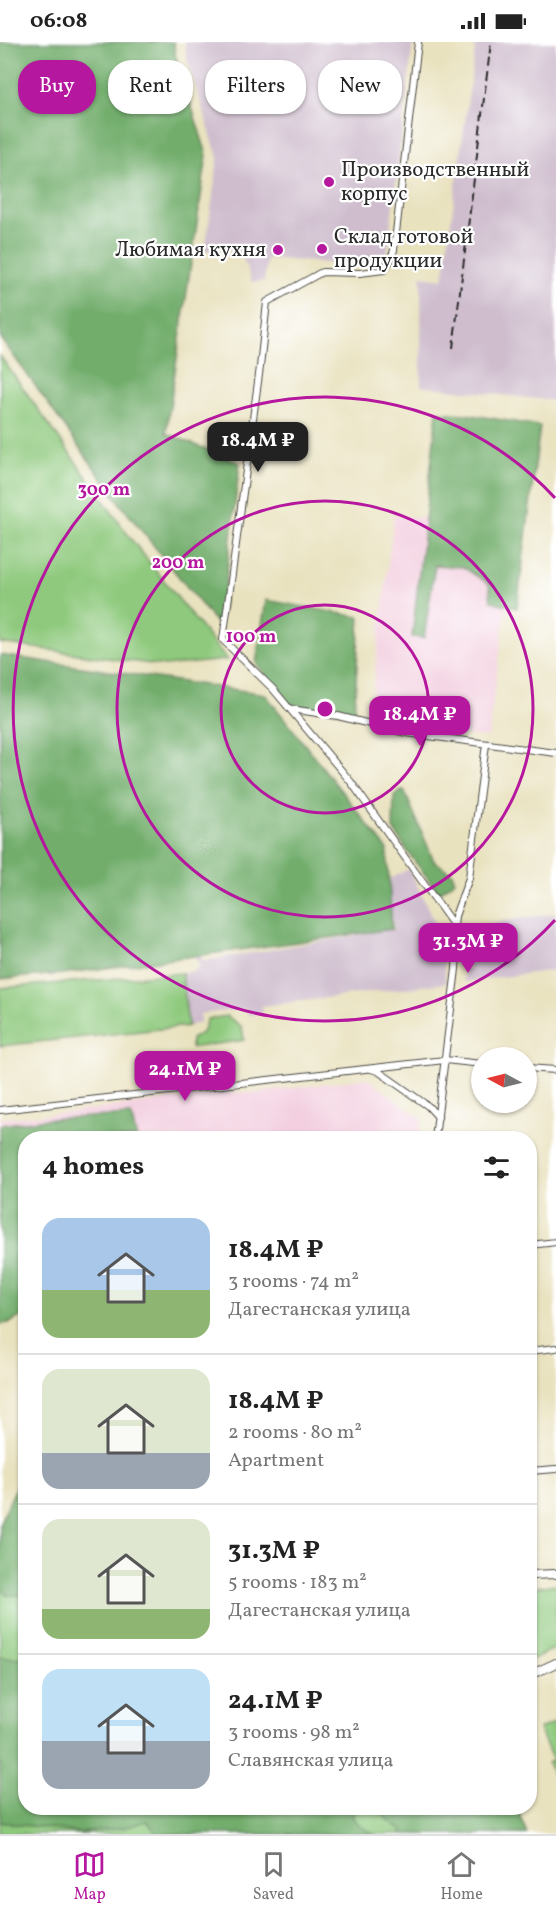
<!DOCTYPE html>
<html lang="en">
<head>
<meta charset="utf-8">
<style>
	body { margin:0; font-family:Vollkorn,serif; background:#f6f6f6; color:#222; height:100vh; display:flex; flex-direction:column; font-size:22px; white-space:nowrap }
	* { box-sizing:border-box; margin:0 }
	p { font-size:20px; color:#767676 }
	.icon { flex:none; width:33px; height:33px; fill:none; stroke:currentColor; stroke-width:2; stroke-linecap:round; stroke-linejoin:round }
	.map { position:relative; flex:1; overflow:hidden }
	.details { position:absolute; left:18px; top:1089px; width:519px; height:684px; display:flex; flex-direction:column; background:#fff; border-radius:24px; box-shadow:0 2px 4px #0004 }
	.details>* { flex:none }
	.top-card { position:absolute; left:18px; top:18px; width:520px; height:54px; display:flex; gap:12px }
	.needle { width:39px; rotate:277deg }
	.controls { position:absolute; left:471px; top:1005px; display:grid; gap:12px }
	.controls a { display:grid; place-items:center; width:66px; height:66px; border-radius:50%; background:#fff; box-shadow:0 2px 4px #0004; font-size:30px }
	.price { position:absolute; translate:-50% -51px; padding:0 14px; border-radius:12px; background:#b5179e; color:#fff; font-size:20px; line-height:39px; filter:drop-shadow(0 2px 3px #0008) }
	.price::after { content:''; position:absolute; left:50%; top:36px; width:18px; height:14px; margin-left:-9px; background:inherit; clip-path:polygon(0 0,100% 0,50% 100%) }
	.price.active { background:#222; color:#fff }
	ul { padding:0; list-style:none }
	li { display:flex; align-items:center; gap:18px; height:150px; padding:0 24px }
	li+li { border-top:2px solid #e0e0e0 }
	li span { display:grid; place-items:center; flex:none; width:168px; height:120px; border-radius:18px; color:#555 }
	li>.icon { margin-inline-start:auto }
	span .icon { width:72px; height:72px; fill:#fffc; stroke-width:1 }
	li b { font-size:26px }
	h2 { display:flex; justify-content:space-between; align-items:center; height:72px; padding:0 24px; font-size:26px }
	.chip { padding:0 21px; border-radius:24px; background:#fff; box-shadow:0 2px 4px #0004; font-size:21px; line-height:54px }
	.chip.active { background:#b5179e; color:#fff }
	.status { display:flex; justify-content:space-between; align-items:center; height:42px; padding:0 30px; background:#fff; direction:ltr }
	.status svg { height:16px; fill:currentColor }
	.tabs { display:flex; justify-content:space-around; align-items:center; height:84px; border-top:2px solid #e0e0e0; background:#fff; font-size:16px; color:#767676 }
	.tabs a { display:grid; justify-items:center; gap:3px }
	.tabs .active { color:#b5179e }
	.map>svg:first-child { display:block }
	.built { fill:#f3cfdf }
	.industrial { fill:#cfbdce }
	.green { fill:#8ec97d; stroke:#5c7a54; stroke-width:1.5 }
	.forest { fill:#72ad6c; stroke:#4e6c4c; stroke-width:1.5 }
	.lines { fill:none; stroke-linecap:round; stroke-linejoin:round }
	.street-casing { stroke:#484641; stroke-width:8 }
	.secondary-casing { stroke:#484641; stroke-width:10 }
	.street { stroke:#fff; stroke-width:6 }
	.secondary { stroke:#fff; stroke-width:8 }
	.rail { stroke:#2b2b2b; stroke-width:2; stroke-dasharray:9 4.5; stroke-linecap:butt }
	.ring { fill:none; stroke:#b5179e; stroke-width:3 }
	.poi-dot { fill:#b5179e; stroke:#fff; stroke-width:2 }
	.labels { text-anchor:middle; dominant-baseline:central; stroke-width:4.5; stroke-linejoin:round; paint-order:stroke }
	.poi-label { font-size:21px; fill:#2b2b2b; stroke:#fff; text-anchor:start }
	.centre { fill:#b5179e; stroke:#fff; stroke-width:3 }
	.ring-label { font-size:18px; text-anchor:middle; font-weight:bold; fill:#b5179e; stroke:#fff; stroke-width:4.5; stroke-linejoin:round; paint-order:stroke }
</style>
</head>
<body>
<div class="status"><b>06:08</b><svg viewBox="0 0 49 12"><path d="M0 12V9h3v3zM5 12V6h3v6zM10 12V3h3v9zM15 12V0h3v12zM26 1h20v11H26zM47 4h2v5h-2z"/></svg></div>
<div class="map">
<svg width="556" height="1792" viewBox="0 0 556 1792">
	<rect width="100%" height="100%" fill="#fff"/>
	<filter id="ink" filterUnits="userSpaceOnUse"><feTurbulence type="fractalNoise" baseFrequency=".0167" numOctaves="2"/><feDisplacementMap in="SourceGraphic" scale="12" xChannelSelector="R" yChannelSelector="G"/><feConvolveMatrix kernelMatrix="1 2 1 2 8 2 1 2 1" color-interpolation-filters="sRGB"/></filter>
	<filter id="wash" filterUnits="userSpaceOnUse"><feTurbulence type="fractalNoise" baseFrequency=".008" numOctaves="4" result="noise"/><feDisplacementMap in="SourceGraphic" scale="24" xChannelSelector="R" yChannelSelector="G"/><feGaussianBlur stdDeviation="1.35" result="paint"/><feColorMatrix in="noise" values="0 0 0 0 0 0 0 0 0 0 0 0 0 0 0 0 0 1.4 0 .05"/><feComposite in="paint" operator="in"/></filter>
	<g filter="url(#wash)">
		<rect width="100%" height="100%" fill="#e9e2bf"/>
		<g class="built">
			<path d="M394 473 517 486 488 696 385 681 370 670Z"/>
			<path d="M367 1036 422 1077 419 1096H26L0 1253V1077L75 1070 224 1050 256 1051Z"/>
		</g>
		<g class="industrial">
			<path d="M185 0H413L386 221 339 222 267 216 264 239 252 240 240 209 221 206 205 209 218 116 186 13Z"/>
			<path d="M476 0H556V359L421 344V234L443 237Z"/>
			<path d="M409 827 440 891 446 941 262 964 263 971 248 973 246 967 200 972V981L188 984 182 931 194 929 200 924 196 918V912L201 911 202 918H209L394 887 386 839Z"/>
			<path d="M556 871V928L464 940V927L469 926 466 905 476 903 472 884Z"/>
		</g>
		<g class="green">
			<path d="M0 314 131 497 227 618 165 624 0 601Z"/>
			<path d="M182 931 188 984 0 1004V946Z"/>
			<path d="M227 974 242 985 244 998 191 1006V997L202 991 207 977Z"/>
			<path d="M25 1445 26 1766H517L527 1792H0V1481Z"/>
			<path d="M556 1542V1606L530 1618V1546Z"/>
			<path d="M556 1680V1731L553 1733 548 1721 553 1719 539 1687Z"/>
		</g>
		<g class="forest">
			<path d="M0 0H174L175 12 207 113 166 391 240 421 222 570 217 582 121 463 0 295Z"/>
			<path d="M437 370 466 372 540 384 517 566 491 559 489 542 463 525 435 523 424 596 412 595Z"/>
			<path d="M266 558 360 575 354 672 288 662 256 621Z"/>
			<path d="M0 613 265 652 387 807 392 887 62 932 0 937Z"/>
			<path d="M404 748 434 819 452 831 455 838 439 851 410 813 393 787 394 753Z"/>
			<path d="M131 1073 137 1096H26L25 1272 10 1281 0 1282V1083L48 1077Z"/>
			<path d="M25 1433V1553H8L0 1546V1480L20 1437Z"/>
			<path d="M0 1615 25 1616 26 1766H356L352 1775 363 1786 375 1792H157L147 1779 123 1786 81 1791 0 1780Z"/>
			<path d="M380 1766H517L527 1792H405L383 1773Z"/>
		</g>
	</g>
	<g filter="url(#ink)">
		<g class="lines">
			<defs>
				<g id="street">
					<path d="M418 0 394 208 390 219 384 228 360 231 322 230 267 260 260 325 223 598 273 647 351 740 454 884"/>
					<path d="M290 667 338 674 406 691 556 711"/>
					<path d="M526 1026 556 1028"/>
					<path d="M371 1027 378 1029 428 1064 438 1075"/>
					<path d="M0 1068 445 1018 482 1022"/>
					<path d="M435 1096 456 927 457 902 454 884 455 874 469 836 486 702"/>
					<path d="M530 1203 556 1200"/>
					<path d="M530 1309 556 1306"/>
					<path d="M530 1429 556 1427"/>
				</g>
				<g id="secondary">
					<path d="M530 1533 556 1532"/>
					<path d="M530 1633 556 1621"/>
				</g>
			</defs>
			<use href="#street" class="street-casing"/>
			<use href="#secondary" class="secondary-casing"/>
			<use href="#street" class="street"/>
			<use href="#secondary" class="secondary"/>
			<path class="rail" d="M453 306 491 0"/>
		</g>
	</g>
	<g class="ring">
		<circle cx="325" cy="667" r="104"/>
		<circle cx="325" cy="667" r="208"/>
		<path d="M555 878A312 312 0 1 1 555 456"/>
	</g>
	<g class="poi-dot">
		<circle cx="329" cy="140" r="6"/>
		<circle cx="322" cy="207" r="6"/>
		<circle cx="278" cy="208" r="6"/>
	</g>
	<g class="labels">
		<g class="poi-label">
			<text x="341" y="128">Производственный<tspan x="341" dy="24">корпус</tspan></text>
			<text x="334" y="195">Склад готовой<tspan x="334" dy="24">продукции</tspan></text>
			<text x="266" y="208" text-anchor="end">Любимая кухня</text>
		</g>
	</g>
	<circle cx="325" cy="667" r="9" class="centre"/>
	<g class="ring-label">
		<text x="104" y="453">300 m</text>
		<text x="178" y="526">200 m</text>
		<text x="251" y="600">100 m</text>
	</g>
</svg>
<div class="controls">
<a><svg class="needle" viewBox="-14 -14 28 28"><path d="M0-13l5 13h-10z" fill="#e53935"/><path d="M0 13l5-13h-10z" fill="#767676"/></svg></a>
</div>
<b class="price active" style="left:258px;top:431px">18.4M ₽</b>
<b class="price" style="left:420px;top:705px">18.4M ₽</b>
<b class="price" style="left:468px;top:932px">31.3M ₽</b>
<b class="price" style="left:185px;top:1060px">24.1M ₽</b>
<div class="top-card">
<a class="chip active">Buy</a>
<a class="chip">Rent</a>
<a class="chip">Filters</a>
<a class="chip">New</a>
</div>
<section class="details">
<h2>4 homes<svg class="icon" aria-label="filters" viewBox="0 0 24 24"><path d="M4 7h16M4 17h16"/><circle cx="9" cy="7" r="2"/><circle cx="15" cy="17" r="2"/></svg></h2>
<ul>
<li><span style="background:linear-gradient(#a9c7e8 60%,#8fb573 0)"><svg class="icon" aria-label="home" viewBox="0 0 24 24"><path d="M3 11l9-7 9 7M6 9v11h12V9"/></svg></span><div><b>18.4M ₽</b><p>3 rooms · 74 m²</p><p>Дагестанская улица</p></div></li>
<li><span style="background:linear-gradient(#dfe7d0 70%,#9aa5b1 0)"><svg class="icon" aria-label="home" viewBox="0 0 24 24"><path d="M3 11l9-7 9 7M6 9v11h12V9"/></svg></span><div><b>18.4M ₽</b><p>2 rooms · 80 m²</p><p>Apartment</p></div></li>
<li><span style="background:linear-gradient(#dfe7d0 75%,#8fb573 0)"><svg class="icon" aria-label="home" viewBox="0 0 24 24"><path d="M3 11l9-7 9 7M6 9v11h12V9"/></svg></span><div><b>31.3M ₽</b><p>5 rooms · 183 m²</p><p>Дагестанская улица</p></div></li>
<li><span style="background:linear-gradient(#bfe0f5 60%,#9aa5b1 0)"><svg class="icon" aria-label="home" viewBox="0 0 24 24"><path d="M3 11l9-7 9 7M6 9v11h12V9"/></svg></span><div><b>24.1M ₽</b><p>3 rooms · 98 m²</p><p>Славянская улица</p></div></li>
</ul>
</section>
</div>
<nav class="tabs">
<a class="active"><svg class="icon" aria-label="map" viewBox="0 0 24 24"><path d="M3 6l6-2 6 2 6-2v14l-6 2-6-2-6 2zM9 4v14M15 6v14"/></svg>Map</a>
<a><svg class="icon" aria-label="saved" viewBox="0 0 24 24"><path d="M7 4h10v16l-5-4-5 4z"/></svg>Saved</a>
<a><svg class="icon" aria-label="home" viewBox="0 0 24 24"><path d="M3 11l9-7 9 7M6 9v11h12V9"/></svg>Home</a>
</nav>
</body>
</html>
